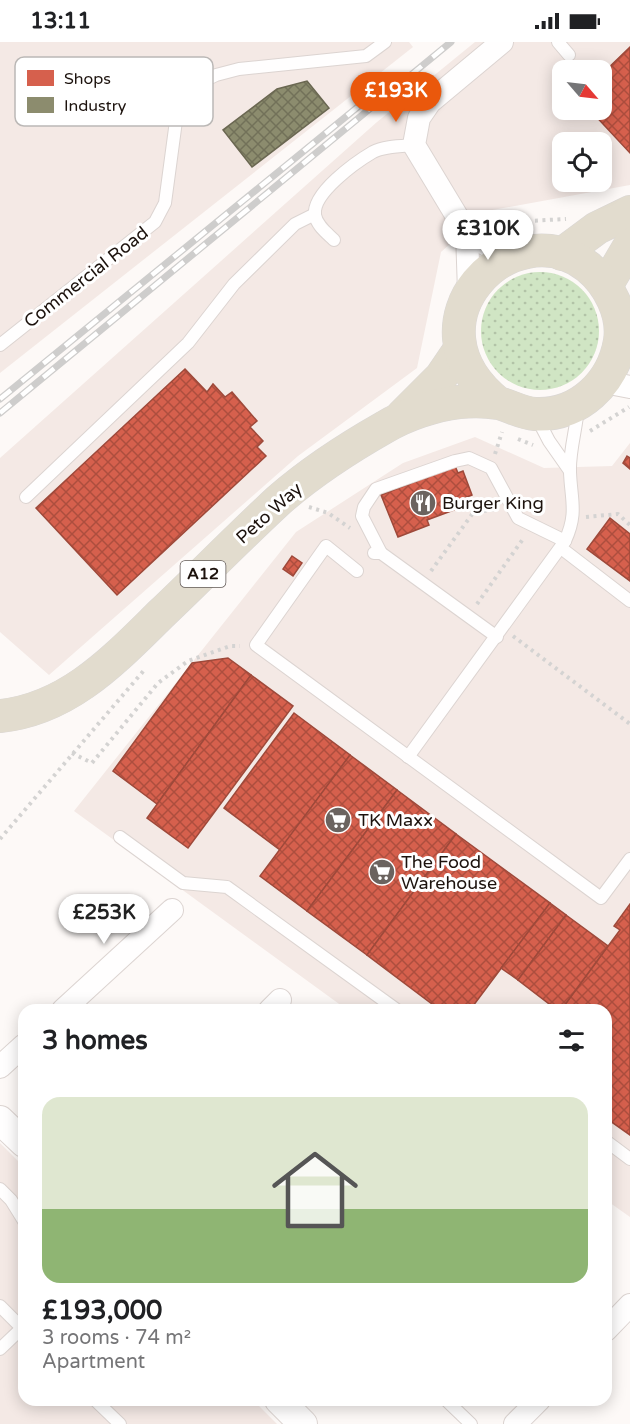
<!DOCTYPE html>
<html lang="en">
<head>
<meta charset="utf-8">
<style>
	body { margin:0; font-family:"Varela Round",sans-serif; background:#f2f2f2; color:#202124; height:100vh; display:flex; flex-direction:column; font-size:22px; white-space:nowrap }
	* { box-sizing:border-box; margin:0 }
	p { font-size:20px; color:#757577 }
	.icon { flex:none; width:33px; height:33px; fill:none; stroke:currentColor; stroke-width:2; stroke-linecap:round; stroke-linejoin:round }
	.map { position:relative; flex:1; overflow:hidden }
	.sheet { position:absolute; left:18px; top:962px; width:594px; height:402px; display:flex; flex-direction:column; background:#fff; border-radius:18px; box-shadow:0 3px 15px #0003 }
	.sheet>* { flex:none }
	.needle { width:39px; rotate:118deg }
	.tools { position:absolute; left:552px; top:18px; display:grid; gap:12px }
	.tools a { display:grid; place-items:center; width:60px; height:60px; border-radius:12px; background:#fff; box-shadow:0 3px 15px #0003; font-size:30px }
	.price { position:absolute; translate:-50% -51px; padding:0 14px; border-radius:21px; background:#fff; color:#222; font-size:20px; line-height:39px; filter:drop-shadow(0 2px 3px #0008) }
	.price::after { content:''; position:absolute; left:50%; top:36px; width:18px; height:14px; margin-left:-9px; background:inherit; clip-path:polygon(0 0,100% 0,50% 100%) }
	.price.selected { background:#ea580c; color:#fff }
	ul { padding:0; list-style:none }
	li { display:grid; align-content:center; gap:12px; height:318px; padding:0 24px }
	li+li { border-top:2px solid #e0e0e0 }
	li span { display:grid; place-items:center; height:186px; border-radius:18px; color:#555 }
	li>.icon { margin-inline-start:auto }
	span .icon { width:108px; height:108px; fill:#fffc; stroke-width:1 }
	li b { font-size:26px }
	h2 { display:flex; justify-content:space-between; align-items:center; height:72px; padding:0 24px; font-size:26px }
	.status { display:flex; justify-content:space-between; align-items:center; height:42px; padding:0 30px; background:#fff; direction:ltr }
	.status svg { height:16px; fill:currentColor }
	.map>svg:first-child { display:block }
	.built { fill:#f4e9e5; fill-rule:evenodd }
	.grass { fill:url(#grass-dots) }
	.shops { fill:url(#shops-cross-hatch); stroke:#9e493a; stroke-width:1.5 }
	.industry { fill:url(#industry-cross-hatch); stroke:#6a6751; stroke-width:1.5 }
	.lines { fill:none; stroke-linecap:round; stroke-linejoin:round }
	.service-casing { stroke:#dcd4d1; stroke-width:14 }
	.minor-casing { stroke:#dcd4d1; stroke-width:24 }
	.tertiary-casing { stroke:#dcd4d1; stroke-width:30 }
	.trunk-casing { stroke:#dad7d5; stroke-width:34 }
	.path { stroke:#d4d3d2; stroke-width:4; stroke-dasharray:3 4.5; stroke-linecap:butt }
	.service { stroke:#fffefe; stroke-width:12 }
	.minor { stroke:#fffefe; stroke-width:22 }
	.tertiary { stroke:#fffefe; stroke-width:28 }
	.trunk { stroke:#e2dcce; stroke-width:33 }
	.rail-casing { stroke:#cecdcc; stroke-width:7 }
	.rail { stroke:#fff; stroke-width:4.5; stroke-dasharray:14; stroke-linecap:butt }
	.labels { text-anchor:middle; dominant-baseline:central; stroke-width:6; stroke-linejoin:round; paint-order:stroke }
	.shield { fill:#fff; stroke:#605956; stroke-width:1.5 }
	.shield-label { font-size:16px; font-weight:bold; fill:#1c120d }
	.street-label { font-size:18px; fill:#1c120d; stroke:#fff }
	.poi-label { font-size:18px; fill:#1c120d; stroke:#fff; text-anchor:start }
	.key { fill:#fff; stroke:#bbb8b6; stroke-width:1.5 }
	.key-label { font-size:16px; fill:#1c120d }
</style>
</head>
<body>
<div class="status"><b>13:11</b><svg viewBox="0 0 49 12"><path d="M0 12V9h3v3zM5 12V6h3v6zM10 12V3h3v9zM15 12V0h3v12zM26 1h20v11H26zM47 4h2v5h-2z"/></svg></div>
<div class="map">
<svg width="630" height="1382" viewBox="0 0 630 1382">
	<defs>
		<pattern id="grass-dots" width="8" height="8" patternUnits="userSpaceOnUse" patternTransform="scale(1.5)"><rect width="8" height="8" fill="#d0e5c4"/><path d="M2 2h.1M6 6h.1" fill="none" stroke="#b2c3a7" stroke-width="1.8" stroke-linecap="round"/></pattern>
		<pattern id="shops-cross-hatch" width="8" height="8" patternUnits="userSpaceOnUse" patternTransform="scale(1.5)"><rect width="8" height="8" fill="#d6604d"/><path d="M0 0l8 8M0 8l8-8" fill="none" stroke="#ad4e3e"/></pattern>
		<pattern id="industry-cross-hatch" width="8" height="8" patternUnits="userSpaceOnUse" patternTransform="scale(1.5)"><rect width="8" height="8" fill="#8c8c6e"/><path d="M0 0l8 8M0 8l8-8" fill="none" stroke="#727159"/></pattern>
	</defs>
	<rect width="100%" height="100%" fill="#fdf9f7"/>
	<g class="built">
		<path d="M0 0H409L413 5 0 331Z"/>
		<path d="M475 0H630V143L487 169 441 210 417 326 298 414 49 633 0 590V416L377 80ZM562 28H602V68H562ZM562 100H602V140H562Z"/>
		<path d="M475 395 544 426 612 424 630 401V1175L606 1158V968L346 967 74 769 296 490 403 421Z"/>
		<path d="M0 1101 24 1125V1358H253L277 1382H0Z"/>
	</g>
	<circle class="grass" cx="540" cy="289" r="59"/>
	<g class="shops">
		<path d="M630 5V111L590 68H602V32Z"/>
		<path d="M185 327 207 350 213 342 225 355 232 350 257 379 250 385 263 399 257 405 266 414 117 553 36 466Z"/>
		<path d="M627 414 630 416V427L623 421Z"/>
		<path d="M455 424 458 431 463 429 472 453 459 458 462 465 427 478 429 483 398 495 381 453Z"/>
		<path d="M610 476 630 492V539L587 507Z"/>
		<path d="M292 514 302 521 293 534 283 527Z"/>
		<path d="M228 616 251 633 157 762 113 729 192 621Z"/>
		<path d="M251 633 293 664 188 806 147 776Z"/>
		<path d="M294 671 350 713 280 808 224 766Z"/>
		<path d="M350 713 397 748 307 869 260 834Z"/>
		<path d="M397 748 456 792 367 913 307 869Z"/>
		<path d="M456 792 550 861 470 968H440L367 913Z"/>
		<path d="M550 861 566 873 518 938 501 926Z"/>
		<path d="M630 862V1093L606 1076V968H561L620 888 614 884Z"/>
		<path d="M566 873 608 904 561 968H557L518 938Z"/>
	</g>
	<path class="industry" d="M307 39 329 66 252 125 223 88 277 47Z"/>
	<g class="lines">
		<defs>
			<g id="service">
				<path d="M558 0 569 13"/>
				<path d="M334 198C327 191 317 184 315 173 312 151 356 120 373 110 384 104 400 104 414 103"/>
				<path d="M0 303 155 180 165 161 178 64 189 46 216 33 239 27 366 14 385 0"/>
				<path d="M536 374 549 399 570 429"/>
				<path d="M26 455 188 301 234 242 295 182 315 172"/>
				<path d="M561 506 630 559"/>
				<path d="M374 511H381L497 595"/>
				<path d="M381 511 362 474 364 465 376 447 455 419 469 416 491 426 518 476 565 499"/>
				<path d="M357 529 326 504 256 603 601 856 630 817"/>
				<path d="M408 715 565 499C578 471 571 458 570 430 569 409 577 385 578 364"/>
				<path d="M120 795 183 841 227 845 397 968"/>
				<path d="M606 1099 630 1117"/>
				<path d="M0 1147 11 1158 24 1179"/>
				<path d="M0 1264 22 1286 0 1307"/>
				<path d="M95 1358 120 1382"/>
				<path d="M446 1358 471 1382"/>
			</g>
			<g id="minor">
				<path d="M502 0 430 60 419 76 414 103 467 191 508 216"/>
				<path d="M467 191 469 249"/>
				<path d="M604 340 630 345"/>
				<path d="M63 968 172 868"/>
				<path d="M270 968 280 958"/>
				<path d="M0 1025 24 1003"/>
				<path d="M606 1288 630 1263"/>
				<path d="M515 1382 539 1358"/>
			</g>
			<g id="tertiary">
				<path d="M0 1078 24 1101"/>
				<path d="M279 1358 303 1382"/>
			</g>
			<g id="trunk">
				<path d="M562 212 597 186 630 170"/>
				<path d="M606 244 630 203"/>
				<path d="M402 374 441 335 460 307"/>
				<path d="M0 674C69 667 115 617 162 571 201 534 239 495 279 458 311 430 348 406 385 385 405 373 434 363 459 360 470 359 487 359 498 361 511 364 521 371 535 372 579 374 613 341 620 299 624 272 609 242 588 225 512 165 398 281 498 361"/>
			</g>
		</defs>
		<use href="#service" class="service-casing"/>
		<use href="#minor" class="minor-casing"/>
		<use href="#tertiary" class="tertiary-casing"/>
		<use href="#trunk" class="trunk-casing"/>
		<g class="path">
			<path d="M490 181 566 177"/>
			<path d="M590 389 629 365"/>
			<path d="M518 397 533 403"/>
			<path d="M495 412 502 390"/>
			<path d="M309 465 328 471 350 486"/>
			<path d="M586 475 618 472 630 483"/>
			<path d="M431 529 473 471 495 467"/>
			<path d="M477 562 523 497 522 495"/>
			<path d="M513 594 630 682"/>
			<path d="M72 711 92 721 158 641 188 619 230 604H240"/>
			<path d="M0 797 146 626"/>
		</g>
		<use href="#service" class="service"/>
		<use href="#minor" class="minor"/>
		<use href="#tertiary" class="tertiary"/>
		<use href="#trunk" class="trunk"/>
		<defs>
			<g id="rail">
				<path d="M0 357 381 46"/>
				<path d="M0 371 451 0"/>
			</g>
		</defs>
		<use href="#rail" class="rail-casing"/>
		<use href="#rail" class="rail"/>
	</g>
	<defs>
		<symbol id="restaurant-disc" viewBox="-11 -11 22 22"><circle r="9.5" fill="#6b635f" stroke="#fff"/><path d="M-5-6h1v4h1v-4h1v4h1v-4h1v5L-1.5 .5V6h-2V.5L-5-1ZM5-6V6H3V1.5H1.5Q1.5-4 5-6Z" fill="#fff"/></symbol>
		<symbol id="supermarket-disc" viewBox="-11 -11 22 22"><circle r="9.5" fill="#6b635f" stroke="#fff"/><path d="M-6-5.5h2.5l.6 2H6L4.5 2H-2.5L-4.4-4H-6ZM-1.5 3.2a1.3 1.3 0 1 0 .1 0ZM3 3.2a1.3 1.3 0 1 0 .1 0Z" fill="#fff"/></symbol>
	</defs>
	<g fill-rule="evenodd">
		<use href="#restaurant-disc" x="408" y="446" width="30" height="30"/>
		<use href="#supermarket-disc" x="323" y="763" width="30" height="30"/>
		<use href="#supermarket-disc" x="367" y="815" width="30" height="30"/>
	</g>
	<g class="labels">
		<rect class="shield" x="180.5" y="519" width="45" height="26" rx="4.5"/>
		<g class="shield-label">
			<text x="203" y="532">A12</text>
		</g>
		<g class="street-label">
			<text transform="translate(86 235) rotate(-38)">Commercial Road</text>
			<text transform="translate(269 471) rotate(-42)">Peto Way</text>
		</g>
		<g class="poi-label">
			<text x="442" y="461">Burger King</text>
			<text x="358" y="778">TK Maxx</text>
			<text x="401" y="820">The Food<tspan x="401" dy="21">Warehouse</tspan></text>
		</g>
	</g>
	<rect x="15" y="15" width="198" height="69" rx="9" class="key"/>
	<rect x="27" y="28" width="27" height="16" fill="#d6604d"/>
	<rect x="27" y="55" width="27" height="16" fill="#8c8c6e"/>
	<g class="key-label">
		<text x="64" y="42">Shops</text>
		<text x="64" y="69">Industry</text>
	</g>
</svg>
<div class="tools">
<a><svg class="needle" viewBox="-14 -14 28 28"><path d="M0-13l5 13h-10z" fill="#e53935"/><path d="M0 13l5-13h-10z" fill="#757577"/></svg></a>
<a><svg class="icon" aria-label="locate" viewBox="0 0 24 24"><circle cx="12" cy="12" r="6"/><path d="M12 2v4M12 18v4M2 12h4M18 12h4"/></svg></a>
</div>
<b class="price selected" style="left:396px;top:81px">£193K</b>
<b class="price" style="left:488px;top:219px">£310K</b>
<b class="price" style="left:104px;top:903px">£253K</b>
<section class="sheet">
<h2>3 homes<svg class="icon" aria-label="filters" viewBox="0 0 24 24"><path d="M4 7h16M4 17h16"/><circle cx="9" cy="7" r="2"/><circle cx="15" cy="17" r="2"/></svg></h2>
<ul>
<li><span style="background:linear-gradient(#dfe7d0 60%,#8fb573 0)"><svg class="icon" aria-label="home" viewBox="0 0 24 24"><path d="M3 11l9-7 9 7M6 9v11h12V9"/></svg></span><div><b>£193,000</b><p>3 rooms · 74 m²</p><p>Apartment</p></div></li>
</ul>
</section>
</div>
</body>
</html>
